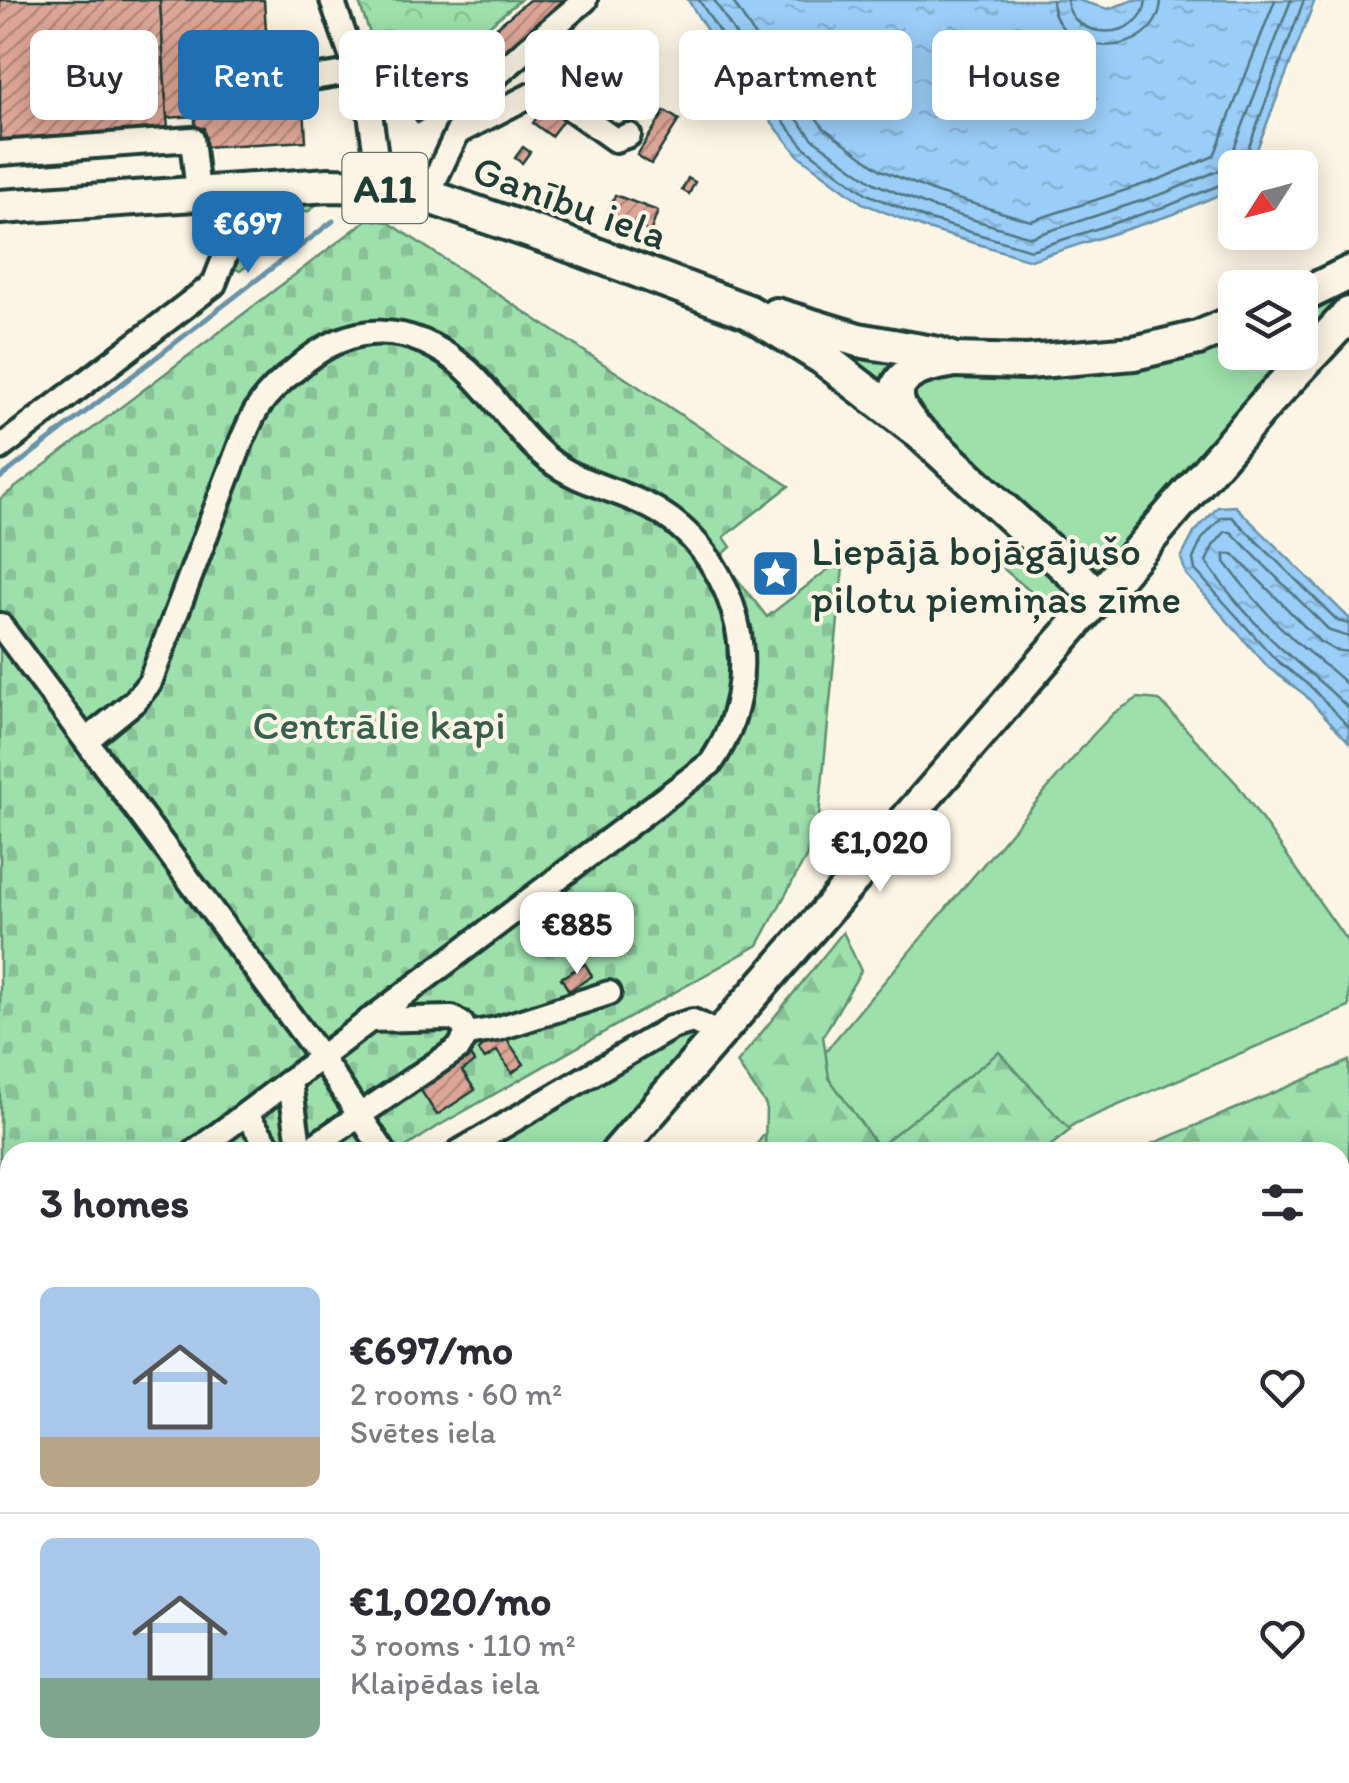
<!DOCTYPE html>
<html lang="en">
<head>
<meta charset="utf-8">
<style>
	body { margin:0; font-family:Itim,sans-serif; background:#f2f2f3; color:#2b2b33; height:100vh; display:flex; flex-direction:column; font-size:38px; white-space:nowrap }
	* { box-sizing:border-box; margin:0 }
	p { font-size:32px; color:#7c7c81 }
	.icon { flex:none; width:55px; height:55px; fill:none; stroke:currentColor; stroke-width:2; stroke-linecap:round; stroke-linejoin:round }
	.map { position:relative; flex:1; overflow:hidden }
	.sheet { position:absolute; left:0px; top:1142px; width:1350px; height:642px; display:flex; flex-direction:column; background:#fff; border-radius:30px 30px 0 0; box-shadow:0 5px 25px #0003 }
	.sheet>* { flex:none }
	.guide { position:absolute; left:30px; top:30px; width:1290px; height:90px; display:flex; gap:20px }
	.needle { width:65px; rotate:234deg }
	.tools { position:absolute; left:1218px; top:150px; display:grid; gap:20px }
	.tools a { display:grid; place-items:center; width:100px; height:100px; border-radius:15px; background:#fff; box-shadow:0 5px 25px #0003; font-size:50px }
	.price { position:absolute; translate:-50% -85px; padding:0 22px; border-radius:20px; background:#fff; color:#222; font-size:32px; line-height:65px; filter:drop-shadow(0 2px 5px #0008) }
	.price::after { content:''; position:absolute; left:50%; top:60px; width:30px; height:22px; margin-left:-15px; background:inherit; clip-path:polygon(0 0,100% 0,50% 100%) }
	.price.on { background:#1f6fb2; color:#fff }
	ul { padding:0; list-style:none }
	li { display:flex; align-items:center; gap:30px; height:250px; padding:0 40px }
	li+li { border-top:2px solid #e1e1e2 }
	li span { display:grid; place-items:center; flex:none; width:280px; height:200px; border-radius:15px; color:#555 }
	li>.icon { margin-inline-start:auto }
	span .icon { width:120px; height:120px; fill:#fffc; stroke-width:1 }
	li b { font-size:42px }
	h2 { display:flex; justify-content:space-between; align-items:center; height:120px; padding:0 40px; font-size:42px }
	.chip { padding:0 35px; border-radius:15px; background:#fff; box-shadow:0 5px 25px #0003; font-size:35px; line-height:90px }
	.chip.on { background:#1f6fb2; color:#fff }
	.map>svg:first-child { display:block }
	.grass { fill:#9de0ac; stroke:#5e8e70; stroke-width:2.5 }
	.forest { fill:url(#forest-firs); stroke:#5e8e70; stroke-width:2.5 }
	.cemetery { fill:url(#cemetery-stones); stroke:#5e8e70; stroke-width:2.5 }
	.park { fill:url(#park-crowns); stroke:#5e8e70; stroke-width:2.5 }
	.water { fill:url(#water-ripples); stroke:#6993a9; stroke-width:2.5 }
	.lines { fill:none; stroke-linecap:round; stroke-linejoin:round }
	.shore { stroke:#507782; stroke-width:2.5 }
	.stream { stroke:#6993a9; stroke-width:5 }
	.building { fill:url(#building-hatch); stroke:#1f3d34; stroke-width:2.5 }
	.minor-casing { stroke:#1f3d34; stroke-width:30 }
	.major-casing { stroke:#1f3d34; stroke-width:38 }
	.highway-casing { stroke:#1f3d34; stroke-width:40 }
	.minor { stroke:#fcf5e5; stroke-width:22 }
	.major { stroke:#fcf5e5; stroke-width:30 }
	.highway { stroke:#fcf5e5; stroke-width:32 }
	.labels { text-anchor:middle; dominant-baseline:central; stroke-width:8; stroke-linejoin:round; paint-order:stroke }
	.shield { fill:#fcf5e5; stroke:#617469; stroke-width:2.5 }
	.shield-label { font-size:40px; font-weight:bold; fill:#1f3d34 }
	.street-label { font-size:42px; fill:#1f3d34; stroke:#fcf5e5 }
	.poi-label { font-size:42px; fill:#1f3d34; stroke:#fcf5e5; text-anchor:start }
	.park-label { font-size:42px; fill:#385e4c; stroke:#fcf5e5 }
</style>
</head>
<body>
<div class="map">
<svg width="1349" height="1783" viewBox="0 0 1349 1783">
	<defs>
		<pattern id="forest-firs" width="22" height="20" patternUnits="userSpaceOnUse" patternTransform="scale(2.5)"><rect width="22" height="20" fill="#9de0ac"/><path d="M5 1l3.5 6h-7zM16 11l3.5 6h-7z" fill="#87c195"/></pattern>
		<pattern id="cemetery-stones" width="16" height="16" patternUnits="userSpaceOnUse" patternTransform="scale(2.5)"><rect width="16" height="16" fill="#9de0ac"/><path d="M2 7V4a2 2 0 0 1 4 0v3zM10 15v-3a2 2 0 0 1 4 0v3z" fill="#87c195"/></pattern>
		<pattern id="park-crowns" width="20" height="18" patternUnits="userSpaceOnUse" patternTransform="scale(2.5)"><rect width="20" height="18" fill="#9de0ac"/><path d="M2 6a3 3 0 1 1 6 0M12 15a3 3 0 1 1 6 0" fill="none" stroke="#87c195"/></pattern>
		<pattern id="water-ripples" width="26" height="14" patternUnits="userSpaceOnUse" patternTransform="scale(2.5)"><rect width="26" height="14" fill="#9acdf7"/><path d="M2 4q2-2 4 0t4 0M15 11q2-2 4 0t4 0" fill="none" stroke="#84b1d4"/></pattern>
		<pattern id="building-hatch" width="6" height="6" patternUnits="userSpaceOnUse" patternTransform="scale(2.5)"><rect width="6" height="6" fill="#dda597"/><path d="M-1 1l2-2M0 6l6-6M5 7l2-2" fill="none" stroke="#b3887c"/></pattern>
	</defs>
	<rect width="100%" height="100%" fill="#fcf5e5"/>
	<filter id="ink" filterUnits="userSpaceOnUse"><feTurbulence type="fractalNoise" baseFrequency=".01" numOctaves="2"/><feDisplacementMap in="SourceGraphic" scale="20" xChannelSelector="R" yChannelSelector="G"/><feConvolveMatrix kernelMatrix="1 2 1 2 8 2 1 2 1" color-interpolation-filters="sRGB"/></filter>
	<g filter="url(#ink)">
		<g class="grass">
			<path d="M326 196 309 211 242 216 249 206Z"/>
			<path d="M283 224 290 233 240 271 231 267 242 227Z"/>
			<path d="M1346 293H1349L1347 298 1301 348 1300 314Z"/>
			<path d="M1235 344V352L1282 353 1283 366 1111 564C1100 568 1093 569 1082 565L925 422 913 398V385L918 379Z"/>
			<path d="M857 357 898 364 889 391 856 363 853 358Z"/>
			<path d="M1020 545 1072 591 1073 608 1064 620 998 564 1003 550Z"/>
			<path d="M1138 698 1159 700 1237 784 1349 944V1007L1074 1124 1043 1152H751L834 1041 1092 736 1114 713Z"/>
			<path d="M689 1029 699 1040 695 1049 600 1152H468Z"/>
			<path d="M10 1599V1759L0 1768V1607Z"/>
		</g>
		<g class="forest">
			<path d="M843 932 861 971 823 1036 829 1078 878 1147 999 1052 1070 1130 1043 1152H765L766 1105 737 1063Z"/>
			<path d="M1349 1061V1206L1340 1207V1152H1133Z"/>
			<path d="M1340 1374 1349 1381V1783H941L935 1775H1340Z"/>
			<path d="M10 1396V1599L0 1607V1398Z"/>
		</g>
		<path class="cemetery" d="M368 219 388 222 789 486 724 537 731 547 720 557 767 617 844 557 817 837 758 945 440 1125 398 1152H10V1396L0 1398V499Z"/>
		<path class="park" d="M358 0H520L395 104Z"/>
		<g class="water">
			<path d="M688 0H1077L1108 9 1134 0H1315L1250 167 1235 168V188L1174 214 1031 260 924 228 862 203 798 155 737 79Z"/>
			<path d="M1235 506 1349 618V742L1304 694 1269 668 1186 574 1181 558 1194 533 1218 507Z"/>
			<path d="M417 1775H548L553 1783H408Z"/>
		</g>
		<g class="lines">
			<g class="shore">
				<path d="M699 0 745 73 805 148 867 194 927 219 1031 250 1170 205 1235 179"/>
				<path d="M714 0 755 66 813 139 874 183 931 207 1031 237 1165 193 1227 167 1291 0"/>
				<path d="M732 0 768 57 824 128 881 170 937 193 1031 221 1160 179 1214 156 1275 0"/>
				<path d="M1052 0C1055 61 1158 61 1161 0"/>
				<path d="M1067 0C1070 42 1143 42 1146 0"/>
				<path d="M1241 168 1304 0"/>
				<path d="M1349 624 1338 621 1232 517H1222L1202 539 1193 559 1195 570 1276 660 1311 687 1349 727"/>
				<path d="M1349 637 1330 631 1231 532H1225L1213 546 1206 562C1228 593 1256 626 1284 651 1306 671 1328 687 1349 709"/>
				<path d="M1349 652 1334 650 1320 642 1233 554H1225V562C1245 589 1269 617 1294 640 1313 657 1332 669 1349 687"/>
			</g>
			<g class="stream">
				<path d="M0 478 333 221"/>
				<path d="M550 1112 638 1061"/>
				<path d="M0 1548 10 1537"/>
			</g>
		</g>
		<g class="building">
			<path d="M0 0H160L168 130 0 141Z"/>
			<path d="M160 0H264L268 60 289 59 291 90H303L306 141 205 147 204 128H195V116L167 118Z"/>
			<path d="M529 0H565L418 123 404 105Z"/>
			<path d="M545 106 564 119 551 136 533 123Z"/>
			<path d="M665 111 679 120 651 164 637 155Z"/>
			<path d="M523 147 530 152 522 163 515 158Z"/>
			<path d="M688 178 695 182 689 194 682 190Z"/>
			<path d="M615 195 658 211 650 233 618 218 617 222 606 218Z"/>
			<path d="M585 964 592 976 569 991 561 978Z"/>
			<path d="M502 1033 524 1064 512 1073 497 1051 485 1059 478 1050Z"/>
			<path d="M470 1056 474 1062 462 1071 475 1090 437 1115 420 1089Z"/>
		</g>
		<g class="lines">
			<defs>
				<g id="minor">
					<path d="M332 0 369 106 375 149 373 186"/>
					<path d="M307 79 356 71"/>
					<path d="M459 132 531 95 549 93 615 140 629 135"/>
					<path d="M0 153 192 139 198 193"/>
					<path d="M427 196 473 100 499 73 585 0"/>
					<path d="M0 448 214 284 231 241 228 191"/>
					<path d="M0 625 322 1059 384 1152"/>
					<path d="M87 740 135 701 150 682 242 440C247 429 252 416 259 406 268 393 283 379 296 369 351 320 410 321 466 369 496 396 516 433 548 459 580 485 623 490 658 511 743 563 767 682 711 763L195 1152"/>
					<path d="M467 1034 497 1029 609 993"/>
					<path d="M290 1082 300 1152"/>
					<path d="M247 1116 273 1152"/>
					<path d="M305 1152 459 1048 467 1034 462 1024 452 1018 369 1020"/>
					<path d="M459 1152 672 1027 693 1021 707 1028 716 1039"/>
					<path d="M0 1291 10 1284"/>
					<path d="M0 1425 10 1423"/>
					<path d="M0 1524 10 1513"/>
					<path d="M578 1775 586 1783"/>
					<path d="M336 1783 351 1775"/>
				</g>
				<g id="major">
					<path d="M617 1152 1099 597"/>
					<path d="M5 1783 14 1775"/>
				</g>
				<g id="highway">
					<path d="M0 207 329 185 373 186 427 196 559 241 749 312 823 358 919 432 1099 597 1268 401 1349 314"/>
					<path d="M1300 297 1349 273"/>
					<path d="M776 315 858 340 938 354 954 360 1027 362 1134 353 1198 338 1235 322"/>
					<path d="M912 425C876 383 910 367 950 361"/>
				</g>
			</defs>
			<use href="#minor" class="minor-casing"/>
			<use href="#major" class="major-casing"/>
			<use href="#highway" class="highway-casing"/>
			<use href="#minor" class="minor"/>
			<use href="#major" class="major"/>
			<use href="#highway" class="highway"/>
		</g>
	</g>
	<defs>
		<symbol id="sight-square" viewBox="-11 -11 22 22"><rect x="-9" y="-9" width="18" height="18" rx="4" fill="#1f6fb2" stroke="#fcf5e5"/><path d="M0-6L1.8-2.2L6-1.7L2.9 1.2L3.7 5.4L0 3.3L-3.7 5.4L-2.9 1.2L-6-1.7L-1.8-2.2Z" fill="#fff"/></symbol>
	</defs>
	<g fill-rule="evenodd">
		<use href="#sight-square" x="748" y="546" width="55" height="55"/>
	</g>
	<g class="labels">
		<rect class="shield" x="342.5" y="153" width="85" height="70" rx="8"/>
		<g class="shield-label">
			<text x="385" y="188">A11</text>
		</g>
		<g class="street-label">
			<text transform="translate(570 202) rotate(20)">Ganību iela</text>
		</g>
		<g class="poi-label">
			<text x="811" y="550">Liepājā bojāgājušo<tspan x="811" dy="48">pilotu piemiņas zīme</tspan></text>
		</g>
		<g class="park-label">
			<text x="379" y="724">Centrālie kapi</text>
		</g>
	</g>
</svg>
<div class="tools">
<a><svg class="needle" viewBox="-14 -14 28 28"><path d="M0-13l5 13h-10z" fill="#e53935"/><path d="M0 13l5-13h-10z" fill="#7c7c81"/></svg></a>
<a><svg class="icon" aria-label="layers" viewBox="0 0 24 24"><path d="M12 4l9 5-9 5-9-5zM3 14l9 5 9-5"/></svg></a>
</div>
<b class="price on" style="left:248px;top:276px">€697</b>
<b class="price" style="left:880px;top:895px">€1,020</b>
<b class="price" style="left:577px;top:977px">€885</b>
<div class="guide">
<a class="chip">Buy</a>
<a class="chip on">Rent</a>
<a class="chip">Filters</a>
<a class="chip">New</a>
<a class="chip">Apartment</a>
<a class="chip">House</a>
</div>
<section class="sheet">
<h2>3 homes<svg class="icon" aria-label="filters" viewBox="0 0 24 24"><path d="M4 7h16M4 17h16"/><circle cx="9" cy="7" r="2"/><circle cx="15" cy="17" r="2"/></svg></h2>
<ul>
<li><span style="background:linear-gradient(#a9c7e8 75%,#b9a48a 0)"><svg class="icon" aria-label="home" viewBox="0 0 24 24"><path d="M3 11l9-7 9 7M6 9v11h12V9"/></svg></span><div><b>€697/mo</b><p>2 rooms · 60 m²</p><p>Svētes iela</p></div><svg class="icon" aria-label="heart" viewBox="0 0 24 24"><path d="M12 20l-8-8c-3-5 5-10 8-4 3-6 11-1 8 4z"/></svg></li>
<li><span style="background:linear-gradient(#a9c7e8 70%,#7fa58c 0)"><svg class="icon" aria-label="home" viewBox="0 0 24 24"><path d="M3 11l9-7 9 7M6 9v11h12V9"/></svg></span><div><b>€1,020/mo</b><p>3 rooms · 110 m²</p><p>Klaipēdas iela</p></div><svg class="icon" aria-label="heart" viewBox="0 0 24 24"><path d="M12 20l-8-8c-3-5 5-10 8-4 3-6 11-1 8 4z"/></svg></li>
</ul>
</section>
</div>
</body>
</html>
